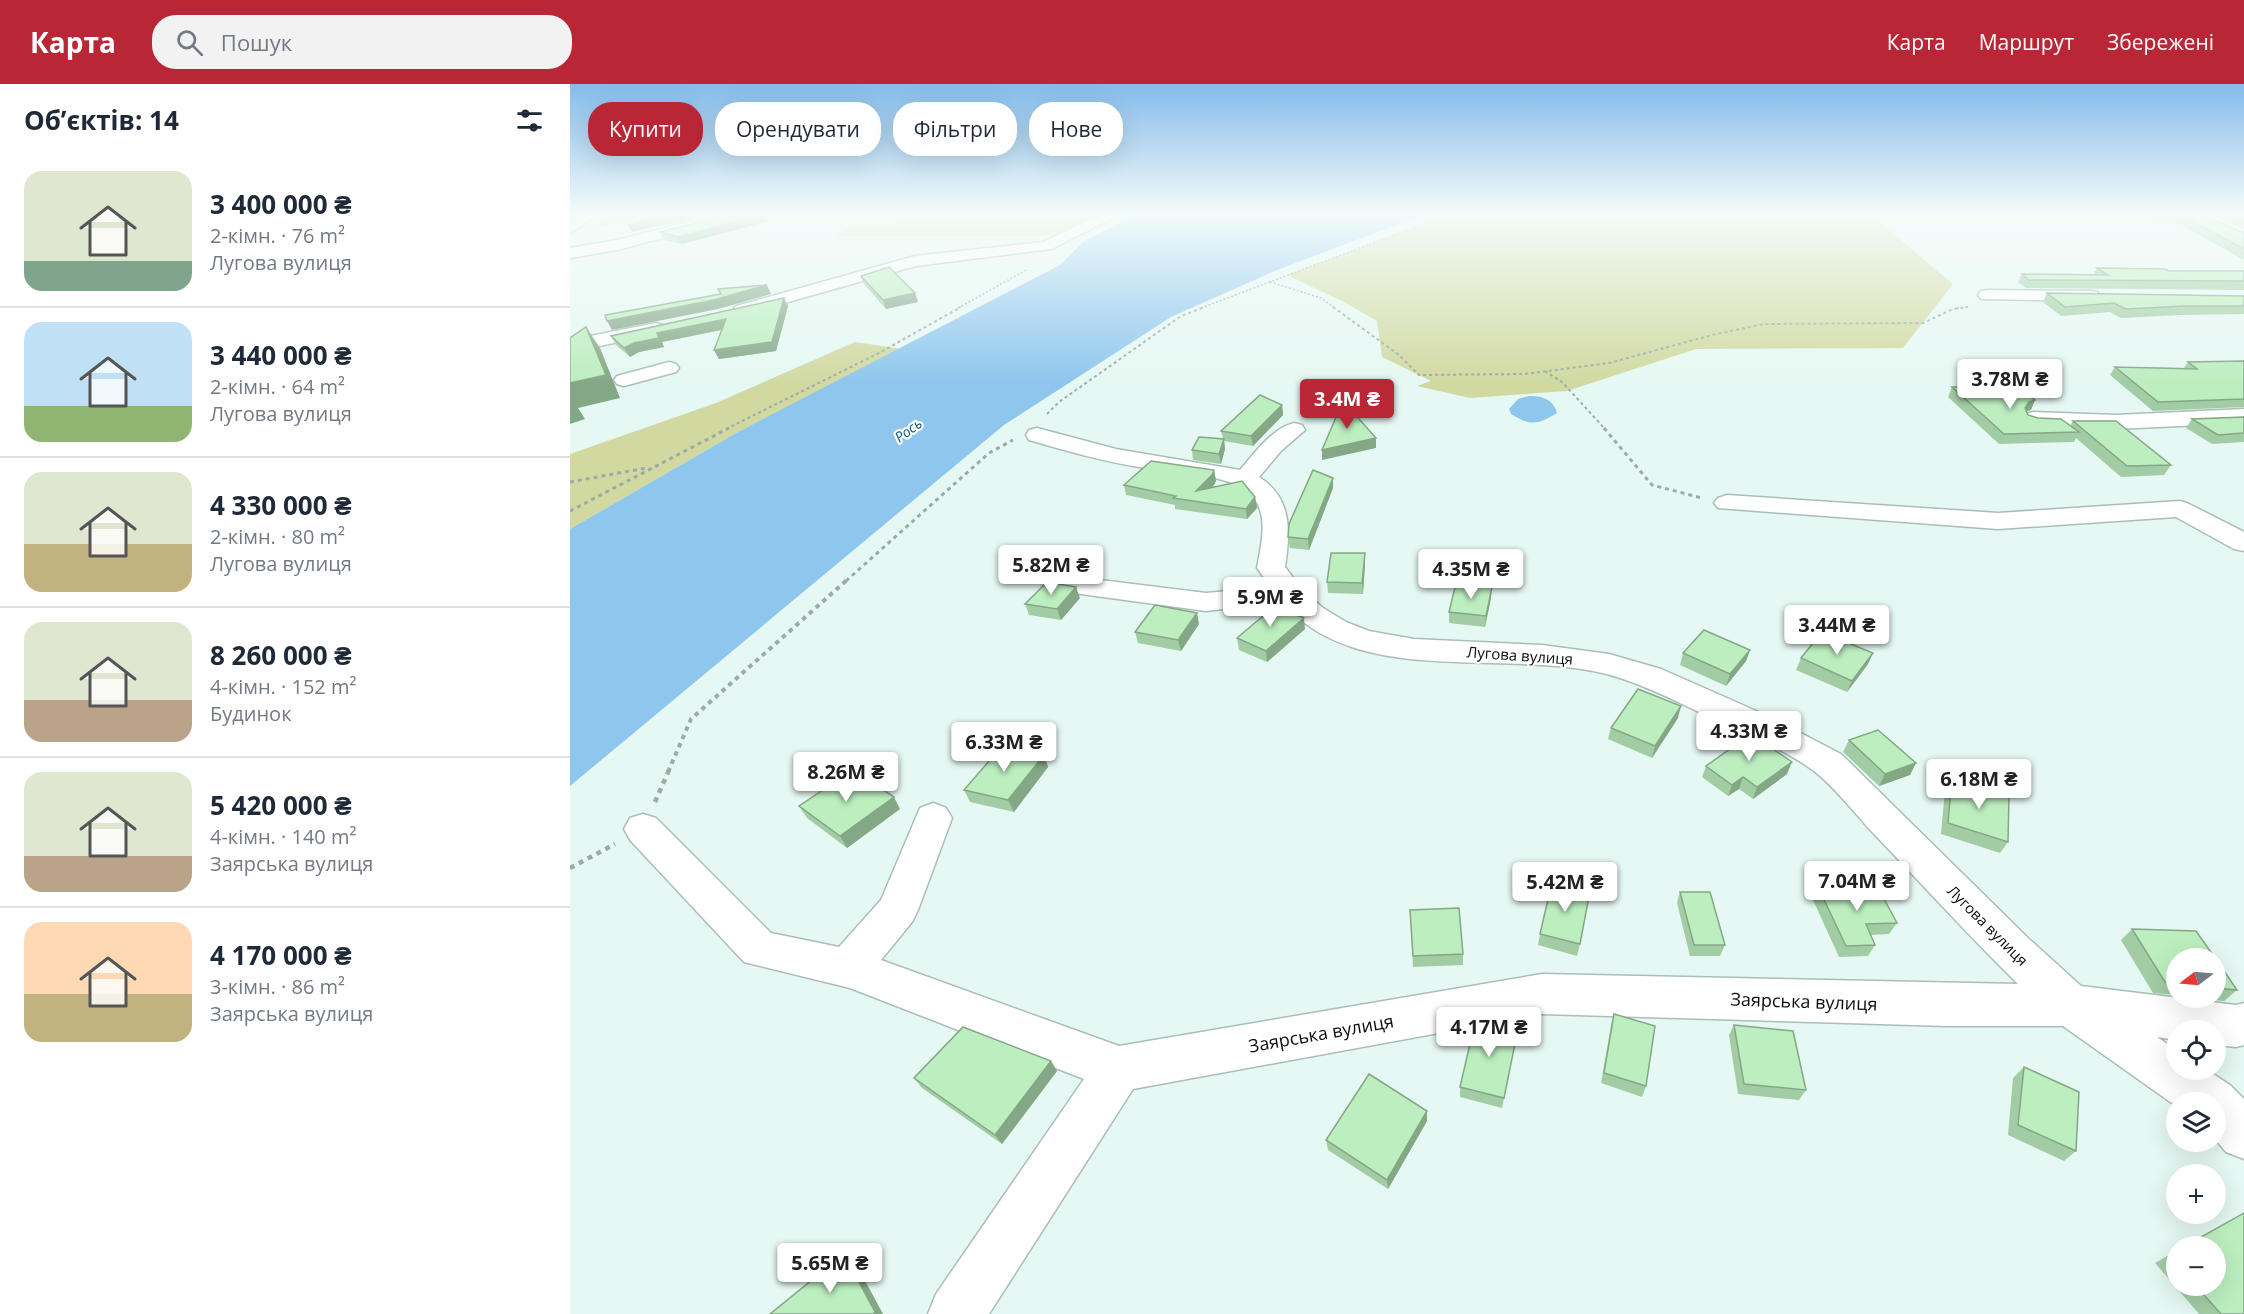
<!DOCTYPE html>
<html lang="uk">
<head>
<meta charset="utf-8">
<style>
	body { margin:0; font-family:"Open Sans",sans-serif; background:#f2f2f3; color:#1f2937; height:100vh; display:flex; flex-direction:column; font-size:22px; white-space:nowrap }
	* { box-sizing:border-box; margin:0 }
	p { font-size:20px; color:#747a83 }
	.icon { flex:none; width:33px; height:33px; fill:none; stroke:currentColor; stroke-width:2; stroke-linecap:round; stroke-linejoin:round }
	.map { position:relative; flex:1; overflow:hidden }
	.details { display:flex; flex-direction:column; background:#fff; width:570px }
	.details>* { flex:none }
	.top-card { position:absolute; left:18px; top:18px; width:570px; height:54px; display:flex; gap:12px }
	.needle { width:39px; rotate:254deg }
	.tools { position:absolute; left:1596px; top:864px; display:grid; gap:12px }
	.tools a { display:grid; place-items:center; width:60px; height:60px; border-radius:50%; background:#fff; box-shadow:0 6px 24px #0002; font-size:30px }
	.price { position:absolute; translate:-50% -51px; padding:0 14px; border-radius:6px; background:#fff; color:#222; font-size:20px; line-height:39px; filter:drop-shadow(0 2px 3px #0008) }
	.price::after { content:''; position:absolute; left:50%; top:36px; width:18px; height:14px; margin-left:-9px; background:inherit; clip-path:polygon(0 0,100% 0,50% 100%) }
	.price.selected { background:#b92737; color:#fff }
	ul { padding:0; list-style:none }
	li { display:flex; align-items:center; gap:18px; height:150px; padding:0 24px }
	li+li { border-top:2px solid #e0e1e3 }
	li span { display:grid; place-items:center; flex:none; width:168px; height:120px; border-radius:18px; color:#555 }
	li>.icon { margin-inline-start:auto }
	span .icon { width:72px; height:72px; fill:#fffc; stroke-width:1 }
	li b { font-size:26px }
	h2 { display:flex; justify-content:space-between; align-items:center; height:72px; padding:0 24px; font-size:26px }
	.chip { padding:0 21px; border-radius:24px; background:#fff; box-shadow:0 6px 24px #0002; font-size:21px; line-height:54px }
	.chip.selected { background:#b92737; color:#fff }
	header { display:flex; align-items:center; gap:36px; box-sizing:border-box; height:84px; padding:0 30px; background:#b92737; color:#fff }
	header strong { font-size:28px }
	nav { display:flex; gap:33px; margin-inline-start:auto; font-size:21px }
	.search { width:420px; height:54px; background:#f2f2f3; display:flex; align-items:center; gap:15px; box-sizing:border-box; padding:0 21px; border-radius:24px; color:#747a83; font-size:22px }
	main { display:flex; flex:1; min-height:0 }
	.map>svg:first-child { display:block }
	.green { fill:#d1d9a1 }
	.water { fill:#8ec6ee }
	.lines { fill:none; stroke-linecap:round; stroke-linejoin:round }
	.minor-casing { stroke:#abbdb8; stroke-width:3 }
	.major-casing { stroke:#abbdb8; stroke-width:3 }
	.path-far4 { stroke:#9daba7; stroke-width:1.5; stroke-dasharray:2 2; stroke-linecap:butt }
	.path-far3 { stroke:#9daba7; stroke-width:2; stroke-dasharray:3 3; stroke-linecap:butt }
	.path-far2 { stroke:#9daba7; stroke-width:3; stroke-dasharray:4 4; stroke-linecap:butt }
	.path-far1 { stroke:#9daba7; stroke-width:4; stroke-dasharray:4.5 4.5; stroke-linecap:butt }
	.path { stroke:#9daba7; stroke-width:4.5; stroke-dasharray:5 5; stroke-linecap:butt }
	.minor { fill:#fff; fill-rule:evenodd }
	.major { fill:#fff; fill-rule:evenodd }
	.wall { fill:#a2cda4 }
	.shaded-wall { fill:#84a786 }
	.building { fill:#bceebf; stroke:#84a786; stroke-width:1.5 }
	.labels { text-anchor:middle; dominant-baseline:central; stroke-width:4.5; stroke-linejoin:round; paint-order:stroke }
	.far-water-label { font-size:14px; font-style:italic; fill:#0d5177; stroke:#fff }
	.street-label { font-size:15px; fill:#080e0c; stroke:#fff }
	.near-street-label { font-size:18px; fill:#080e0c; stroke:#fff }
</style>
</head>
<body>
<header>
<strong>Карта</strong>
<div class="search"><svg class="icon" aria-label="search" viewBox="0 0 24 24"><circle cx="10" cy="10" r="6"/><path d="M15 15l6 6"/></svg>Пошук</div>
<nav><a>Карта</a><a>Маршрут</a><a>Збережені</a></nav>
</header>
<main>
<section class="details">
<h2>Об’єктів: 14<svg class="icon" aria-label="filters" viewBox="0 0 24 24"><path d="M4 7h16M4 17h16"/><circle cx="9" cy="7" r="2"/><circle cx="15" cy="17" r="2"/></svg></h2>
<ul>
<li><span style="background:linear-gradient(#dfe7d0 75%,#7fa58c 0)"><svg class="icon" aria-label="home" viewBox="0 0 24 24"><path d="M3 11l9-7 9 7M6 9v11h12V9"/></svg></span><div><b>3 400 000 ₴</b><p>2-кімн. · 76 m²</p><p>Лугова вулиця</p></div></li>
<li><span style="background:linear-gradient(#bfe0f5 70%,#8fb573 0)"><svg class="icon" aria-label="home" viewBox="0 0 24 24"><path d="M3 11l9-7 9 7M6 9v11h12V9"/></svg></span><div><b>3 440 000 ₴</b><p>2-кімн. · 64 m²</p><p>Лугова вулиця</p></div></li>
<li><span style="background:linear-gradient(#dfe7d0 60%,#c2b280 0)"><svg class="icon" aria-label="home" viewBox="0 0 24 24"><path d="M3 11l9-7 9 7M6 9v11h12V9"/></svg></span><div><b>4 330 000 ₴</b><p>2-кімн. · 80 m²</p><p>Лугова вулиця</p></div></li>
<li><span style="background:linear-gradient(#dfe7d0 65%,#b9a48a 0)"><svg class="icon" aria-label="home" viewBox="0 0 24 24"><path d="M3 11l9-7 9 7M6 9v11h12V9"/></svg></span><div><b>8 260 000 ₴</b><p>4-кімн. · 152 m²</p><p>Будинок</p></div></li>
<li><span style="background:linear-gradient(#dfe7d0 70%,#b9a48a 0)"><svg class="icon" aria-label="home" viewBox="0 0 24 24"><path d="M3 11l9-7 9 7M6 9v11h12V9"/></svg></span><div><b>5 420 000 ₴</b><p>4-кімн. · 140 m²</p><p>Заярська вулиця</p></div></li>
<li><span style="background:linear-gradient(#ffd9b3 60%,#c2b280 0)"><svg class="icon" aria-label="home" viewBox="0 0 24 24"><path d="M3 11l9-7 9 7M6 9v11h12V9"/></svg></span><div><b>4 170 000 ₴</b><p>3-кімн. · 86 m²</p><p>Заярська вулиця</p></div></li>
</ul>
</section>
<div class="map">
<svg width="1674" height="1230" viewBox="0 0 1674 1230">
	<rect width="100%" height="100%" fill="#e6f8f3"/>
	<g class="green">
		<path d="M47 128H85L23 145Z"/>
		<path d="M344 128H541L485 152H265L288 140 326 139Z"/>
		<path d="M866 128H1298L1383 200 1333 264 1126 265 997 307 900 314 847 302 861 297 812 273 807 237 772 217 717 191 857 139Z"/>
		<path d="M285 258 332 265 168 348 0 445V370L146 319Z"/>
	</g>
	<g class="water">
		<path d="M572 128H852L850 132 707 186 601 233 434 341 0 702V445L168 348 490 181 514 157Z"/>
		<path d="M959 312C972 312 983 315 987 329 967 341 961 342 941 330L939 325 948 315Z"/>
	</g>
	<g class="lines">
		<defs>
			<g id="minor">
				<path d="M158 128H182L180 131 47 166 0 174V164L47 156Z"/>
				<path d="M536 128H554L482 165 346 182 172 231 166 230 163 226 166 222 345 172 473 158Z"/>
				<path d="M1417 206 1521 207 1527 208 1530 212 1527 216 1521 217 1411 215 1408 211 1411 207Z"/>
				<path d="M86 239 93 241 95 245 93 249 0 268V256Z"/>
				<path d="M99 278 106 280 109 284 106 288 54 302 47 300 44 296 47 292Z"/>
				<path d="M1674 325V339L1546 345 1463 342 1455 340 1452 335 1455 330 1463 328 1546 331Z"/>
				<path d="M724 339 732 341 735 346 711 367 689 393C723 414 720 450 715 483L731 504 753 524 776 538 799 547 844 555 972 561 1039 570 1091 585 1200 633 1271 670 1458 854 1511 902 1666 921 1674 919V961L1666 963 1646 961V946H1606V956L1587 953 1606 966V986H1637L1660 1001 1674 1015V1075L1656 1068 1646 1056V1018H1606V1022L1493 942H1377L972 930 563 1005 419 1230H358L366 1210 514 995 280 904 174 878 60 756 54 745 60 734 73 730 86 734 201 849 269 863 311 816 350 724 363 719 376 724 382 734 348 826 342 838 311 876 549 962 972 890 1448 900C1399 852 1352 800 1304 750 1285 730 1266 704 1244 687 1217 667 1183 653 1152 639 1119 624 1087 606 1053 595 947 558 782 613 706 510L663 524 636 527 496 508 492 502 496 496 506 493 636 509 659 507 695 495 687 484C691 462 699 432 683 413 677 405 666 400 656 397 630 389 601 389 575 384 535 378 497 367 459 356L456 351 459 346 467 344 546 365 670 386C685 369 701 345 724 339Z"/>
				<path d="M1157 411 1428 429 1610 417 1619 420 1674 448V467L1664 465 1606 433 1428 445 1148 424 1144 419 1148 414Z"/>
			</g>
			<path id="major" d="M16 128H33L0 149V138Z"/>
		</defs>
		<use href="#minor" class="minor-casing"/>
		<use href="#major" class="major-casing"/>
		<g class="path-far4">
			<path d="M700 198 751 214 765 224"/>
			<path d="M388 224 458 185"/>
			<path d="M631 224 858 138 866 128"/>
			<path d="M1387 224 1398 223"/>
		</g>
		<g class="path-far3">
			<path d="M763 223 829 271 849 291 955 290 1039 279 1146 250 1194 240 1353 239 1383 225 1398 223"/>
			<path d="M975 287 993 299 1035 345"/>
			<path d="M477 330 489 318 611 232 635 223"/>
			<path d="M156 345 309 269 391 223"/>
		</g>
		<g class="path-far2">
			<path d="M1034 344 1082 401 1132 414"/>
			<path d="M0 398 76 384"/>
			<path d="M0 427 159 344"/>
			<path d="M276 497 419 369 443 356"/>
		</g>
		<path class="path-far1" d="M98 688 121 635 278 495"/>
		<g class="path">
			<path d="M85 718 99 686"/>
			<path d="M0 784 45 760"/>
		</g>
		<use href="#minor" class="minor"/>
		<use href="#major" class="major"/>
	</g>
	<g class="wall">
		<path d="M184 128H266L255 133Z"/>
		<path d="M1569 128H1625L1674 149V176L1606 138 1582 137Z"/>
		<path d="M1638 128H1674V145Z"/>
		<path d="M183 129 196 138 112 160 94 156 90 148Z"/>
		<path d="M1527 184 1599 187H1674V206L1456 204 1448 198 1452 190 1523 191Z"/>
		<path d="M291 192 348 218 316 225 294 200Z"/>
		<path d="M1477 209 1674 212V230L1611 231 1551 234 1540 228 1491 232 1473 218Z"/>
		<path d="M214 214 218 222 206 267 149 275 144 266 152 246 92 258 94 263 69 268 60 273 46 261 41 252Z"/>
		<path d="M1674 277V323L1583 327 1540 291 1545 283 1614 284 1618 278Z"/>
		<path d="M1382 303 1461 326 1456 327 1458 331 1468 334 1500 342 1503 337 1601 381 1594 391 1551 393 1506 354 1504 358 1429 360 1378 313Z"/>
		<path d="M712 321 713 331 683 362 654 357 655 365 651 380 623 376 622 366 653 355 651 347Z"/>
		<path d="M1674 333V358L1642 360 1616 344 1622 335Z"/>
		<path d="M644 386 646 397 644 401 642 404 685 413 687 424 677 435 605 425V421L556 411 554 401Z"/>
		<path d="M763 404 739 466 720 464 718 453Z"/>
		<path d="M795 469V480L793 510 758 509 757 498Z"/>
		<path d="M510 514 491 536 459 531 455 520Z"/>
		<path d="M921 514 915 543 879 539V528Z"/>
		<path d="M629 540 611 567 568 559 565 548Z"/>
		<path d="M735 545 697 578 669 566 667 554Z"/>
		<path d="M1180 566 1176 577 1156 602 1110 581 1113 569Z"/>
		<path d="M1231 574 1298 580 1277 608 1226 586Z"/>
		<path d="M1108 634 1082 674 1038 655 1041 644Z"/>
		<path d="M1279 656 1346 679 1340 691 1309 702 1273 668Z"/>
		<path d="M474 671 478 683 444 728 400 718 394 706Z"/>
		<path d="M1136 682 1217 690 1183 715 1169 705 1158 712 1132 693Z"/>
		<path d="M1382 695 1438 758 1430 769 1371 750 1375 706Z"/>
		<path d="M229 722 330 725 277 764 237 734Z"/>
		<path d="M1249 805 1327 839 1319 850 1301 851 1305 861 1298 872 1269 873 1243 816Z"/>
		<path d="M1110 808 1155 861 1150 872H1120L1107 819Z"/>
		<path d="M840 826 893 870V881L843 883Z"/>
		<path d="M1562 845 1606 874V911L1583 909 1551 856Z"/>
		<path d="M970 850 1010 860 1007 872 968 861Z"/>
		<path d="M1646 875 1667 906 1654 917 1624 914H1646Z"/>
		<path d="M1044 930 1076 1002 1072 1013 1031 999 1041 941Z"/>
		<path d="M1164 941 1236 1006 1229 1016 1168 1010 1159 951Z"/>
		<path d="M948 945 932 1024 890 1013V1003Z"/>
		<path d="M481 977 487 987 432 1060 352 1004 344 994Z"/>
		<path d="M1454 983 1506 1067 1494 1077 1438 1051 1443 994Z"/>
		<path d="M857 1027V1037L818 1105 758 1066 756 1056Z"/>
		<path d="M1606 1167V1202H1646L1674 1230H1629L1585 1179Z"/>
	</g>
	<g class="shaded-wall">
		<path d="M113 128H149L62 148 58 141Z"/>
		<path d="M180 128H182L183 130 193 131 196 138 112 160 108 153Z"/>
		<path d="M253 128H266L255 133Z"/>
		<path d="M197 201 201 210 148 225 42 246 37 237Z"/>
		<path d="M345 209 348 218 316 225 313 216Z"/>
		<path d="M214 214 218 222 206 267 149 275 144 266Z"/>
		<path d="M156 235 160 244 92 258 94 263 69 268 60 273 54 264 87 249Z"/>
		<path d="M16 243 30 264 50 314 8 324 15 335 0 340V299Z"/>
		<path d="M1465 316 1461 326 1454 328 1455 324 1459 318Z"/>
		<path d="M712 321 713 331 683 362 681 352Z"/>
		<path d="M806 354V364L752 376V366Z"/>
		<path d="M654 355 655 365 651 380 649 370Z"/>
		<path d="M644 386 646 397 644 401 628 418 626 407Z"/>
		<path d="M763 394V404L739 466 738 455Z"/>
		<path d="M685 413 687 424 677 435 676 425Z"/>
		<path d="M795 469V480L793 510 792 499Z"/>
		<path d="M506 503 510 514 491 536 487 525Z"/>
		<path d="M922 503 921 514 915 543 916 532Z"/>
		<path d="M627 529 629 540 611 567 608 556Z"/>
		<path d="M734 534 735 545 697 578 696 567Z"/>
		<path d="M1180 566 1176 577 1156 602 1160 590Z"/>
		<path d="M1303 569 1298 580 1277 608 1282 597Z"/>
		<path d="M1111 622 1108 634 1082 674 1085 662Z"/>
		<path d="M474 671 478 683 444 728 438 716Z"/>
		<path d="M1222 678 1217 690 1183 715 1187 703Z"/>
		<path d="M1346 679 1340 691 1309 702 1315 690Z"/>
		<path d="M1173 693 1169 705 1158 712 1162 701Z"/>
		<path d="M324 713 330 725 277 764 270 752Z"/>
		<path d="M481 977 487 987 432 1060 425 1051Z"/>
		<path d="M857 1027V1037L818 1105 817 1096Z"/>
		<path d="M274 1170 285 1178 313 1230H303Z"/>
	</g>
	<g class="building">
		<path d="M107 128H113L58 141 77 136Z"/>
		<path d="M169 128H180L193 131 108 153 90 148Z"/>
		<path d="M1584 128H1625L1674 149V165L1610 130 1586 129Z"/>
		<path d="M1658 128H1674V135Z"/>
		<path d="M319 183 345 209 313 216 291 192Z"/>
		<path d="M1527 184 1595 185 1599 187H1674V197L1459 196 1452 190 1538 191Z"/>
		<path d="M197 201 144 216 37 237 35 231 151 210 148 205Z"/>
		<path d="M1477 209 1674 212V222H1616L1556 225 1544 219 1495 223Z"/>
		<path d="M214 214 202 258 144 266 156 235 87 249 89 254 64 259 54 264 41 252Z"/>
		<path d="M16 243 36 291 0 299V254Z"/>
		<path d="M1674 277V315L1588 318 1545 283 1627 285 1618 278Z"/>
		<path d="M1445 302 1465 316 1459 318 1455 324 1458 331 1468 334 1491 335 1509 348 1434 350 1382 303Z"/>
		<path d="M690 311 712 321 681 352 651 347Z"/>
		<path d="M773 317 806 354 752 366Z"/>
		<path d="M1674 333V349L1648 351 1622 335Z"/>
		<path d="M1503 337H1546L1601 381 1557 382Z"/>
		<path d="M629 353 654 355 649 370 622 366Z"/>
		<path d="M581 377 644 386 642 391 626 407 672 397 685 413 676 425 603 414 606 412 554 401Z"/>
		<path d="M743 386 763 394 738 455 718 453 719 440Z"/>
		<path d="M761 469H795L792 499 757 498Z"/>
		<path d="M477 498 506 503 487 525 455 520Z"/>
		<path d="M886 499 922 503 916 532 879 528Z"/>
		<path d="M585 521 627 529 608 556 565 548Z"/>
		<path d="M705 522 734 534 696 567 667 554Z"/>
		<path d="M1134 546 1180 566 1160 590 1113 569Z"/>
		<path d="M1252 548 1303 569 1282 597 1231 574Z"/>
		<path d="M1068 605 1111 622 1085 662 1041 644Z"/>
		<path d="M1308 646 1346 679 1315 690 1279 656Z"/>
		<path d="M1181 650 1222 678 1187 703 1173 693 1162 701 1136 682Z"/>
		<path d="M432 662 474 671 438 716 394 706Z"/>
		<path d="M283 686 324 713 270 752 229 722Z"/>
		<path d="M1382 695 1439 712 1438 758 1378 739Z"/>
		<path d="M982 798 1020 807 1010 860 970 850Z"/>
		<path d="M1307 802 1327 839 1296 840 1305 861 1276 862 1249 805Z"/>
		<path d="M1110 808H1140L1155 861H1124Z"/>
		<path d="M889 824 893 870 843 872 840 826Z"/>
		<path d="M1562 845 1626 847 1645 874H1606V899L1595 898Z"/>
		<path d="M1646 875 1667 906 1646 904Z"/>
		<path d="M1044 930 1085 942 1076 1002 1034 989Z"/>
		<path d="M906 934 948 945 934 1014 890 1003Z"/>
		<path d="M1164 941 1223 947 1236 1006 1174 1000Z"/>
		<path d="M393 943 481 977 425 1051 344 994Z"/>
		<path d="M1454 983 1509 1008 1506 1067 1448 1041Z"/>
		<path d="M799 990 857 1027 817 1096 756 1056Z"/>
		<path d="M1674 1129V1230H1651L1626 1202H1646V1162H1615Z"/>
		<path d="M1606 1167V1179L1600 1171Z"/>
		<path d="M274 1170 305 1228 303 1230H200Z"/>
	</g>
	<linearGradient id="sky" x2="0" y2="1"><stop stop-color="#84bbea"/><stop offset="0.43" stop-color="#f4fcfa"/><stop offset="1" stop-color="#f4fcfa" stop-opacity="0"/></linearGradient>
	<rect width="1674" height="300" fill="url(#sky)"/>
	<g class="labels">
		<g class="far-water-label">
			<text transform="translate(338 346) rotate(-36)">Рось</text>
		</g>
		<g class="street-label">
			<text transform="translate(950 571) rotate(4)">Лугова вулиця</text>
			<text transform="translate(1418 841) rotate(45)">Лугова вулиця</text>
		</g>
		<g class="near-street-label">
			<text transform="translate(1234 917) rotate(2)">Заярська вулиця</text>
			<text transform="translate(751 949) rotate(-10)">Заярська вулиця</text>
		</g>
	</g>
</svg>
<div class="tools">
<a><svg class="needle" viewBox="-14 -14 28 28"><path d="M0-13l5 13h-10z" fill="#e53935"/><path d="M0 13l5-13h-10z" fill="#747a83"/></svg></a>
<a><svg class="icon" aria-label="locate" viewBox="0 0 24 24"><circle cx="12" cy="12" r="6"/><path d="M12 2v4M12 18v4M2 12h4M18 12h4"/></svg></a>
<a><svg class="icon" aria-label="layers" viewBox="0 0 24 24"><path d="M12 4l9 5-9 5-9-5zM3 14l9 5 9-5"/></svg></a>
<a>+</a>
<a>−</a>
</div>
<b class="price" style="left:1440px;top:326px">3.78M ₴</b>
<b class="price selected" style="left:777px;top:346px">3.4M ₴</b>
<b class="price" style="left:481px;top:512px">5.82M ₴</b>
<b class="price" style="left:901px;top:516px">4.35M ₴</b>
<b class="price" style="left:700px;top:544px">5.9M ₴</b>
<b class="price" style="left:1267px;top:572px">3.44M ₴</b>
<b class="price" style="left:1179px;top:678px">4.33M ₴</b>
<b class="price" style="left:434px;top:689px">6.33M ₴</b>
<b class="price" style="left:276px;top:719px">8.26M ₴</b>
<b class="price" style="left:1409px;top:726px">6.18M ₴</b>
<b class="price" style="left:1287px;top:828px">7.04M ₴</b>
<b class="price" style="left:995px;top:829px">5.42M ₴</b>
<b class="price" style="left:919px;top:974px">4.17M ₴</b>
<b class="price" style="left:260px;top:1210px">5.65M ₴</b>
<div class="top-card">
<a class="chip selected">Купити</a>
<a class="chip">Орендувати</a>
<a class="chip">Фільтри</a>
<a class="chip">Нове</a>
</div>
</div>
</main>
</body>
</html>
